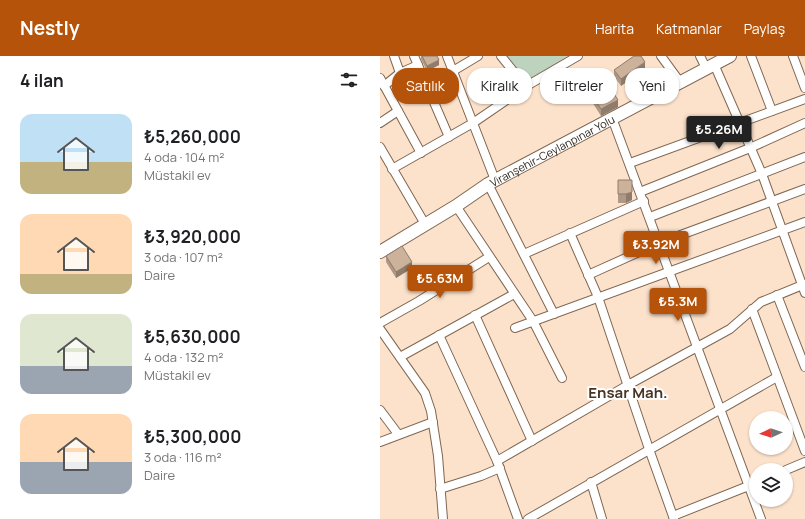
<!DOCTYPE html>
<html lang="tr">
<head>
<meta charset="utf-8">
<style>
	body { margin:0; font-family:Manrope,sans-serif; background:#f2f2f2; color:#202124; height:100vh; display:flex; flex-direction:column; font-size:15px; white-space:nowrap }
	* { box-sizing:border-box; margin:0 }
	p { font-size:13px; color:#757577 }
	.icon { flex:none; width:22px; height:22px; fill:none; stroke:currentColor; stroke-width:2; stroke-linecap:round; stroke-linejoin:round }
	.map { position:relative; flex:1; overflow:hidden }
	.drawer { display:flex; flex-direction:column; background:#fff; width:380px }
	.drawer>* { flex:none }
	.banner { position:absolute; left:12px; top:12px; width:353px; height:36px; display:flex; gap:8px }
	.needle { width:26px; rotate:266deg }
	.controls { position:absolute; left:369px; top:355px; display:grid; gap:8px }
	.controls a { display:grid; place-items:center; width:44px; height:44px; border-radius:50%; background:#fff; box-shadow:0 1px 3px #0004; font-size:20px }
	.price { position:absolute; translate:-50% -34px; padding:0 9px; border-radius:4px; background:#b45309; color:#fff; font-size:13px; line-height:26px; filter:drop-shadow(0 1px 2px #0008) }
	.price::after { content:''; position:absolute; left:50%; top:24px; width:12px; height:9px; margin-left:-6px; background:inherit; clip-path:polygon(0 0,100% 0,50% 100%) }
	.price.selected { background:#222; color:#fff }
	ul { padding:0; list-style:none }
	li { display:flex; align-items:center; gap:12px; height:100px; padding:0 20px }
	li span { display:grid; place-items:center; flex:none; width:112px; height:80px; border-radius:12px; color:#555 }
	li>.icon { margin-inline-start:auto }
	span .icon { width:48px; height:48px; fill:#fffc; stroke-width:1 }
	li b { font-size:17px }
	h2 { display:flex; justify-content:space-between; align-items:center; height:48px; padding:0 20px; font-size:17px }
	.tag { padding:0 14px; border-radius:16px; background:#fff; box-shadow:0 1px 3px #0004; font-size:14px; line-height:36px }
	.tag.selected { background:#b45309; color:#fff }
	header { display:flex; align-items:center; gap:24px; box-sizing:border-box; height:56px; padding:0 20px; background:#b45309; color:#fff }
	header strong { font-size:19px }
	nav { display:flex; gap:22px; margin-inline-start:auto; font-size:14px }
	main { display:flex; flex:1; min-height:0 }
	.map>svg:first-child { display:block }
	.green { fill:#bdd3be }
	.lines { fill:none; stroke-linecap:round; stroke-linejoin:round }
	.minor-casing { stroke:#7f6753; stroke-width:10 }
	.primary-casing { stroke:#7f6753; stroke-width:14 }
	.minor { stroke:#fff; stroke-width:8 }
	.primary { stroke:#fff; stroke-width:12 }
	.wall { fill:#af9885 }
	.shaded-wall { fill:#8f7c6c }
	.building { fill:#ccb19b; stroke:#8f7c6c }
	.labels { text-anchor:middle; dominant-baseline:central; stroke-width:4; stroke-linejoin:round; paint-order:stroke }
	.street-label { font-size:11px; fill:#2f251d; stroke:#fff }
	.district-label { font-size:15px; font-weight:bold; fill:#493421; stroke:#fff }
</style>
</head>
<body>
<header>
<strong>Nestly</strong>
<nav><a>Harita</a><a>Katmanlar</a><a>Paylaş</a></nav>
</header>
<main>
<section class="drawer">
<h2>4 ilan<svg class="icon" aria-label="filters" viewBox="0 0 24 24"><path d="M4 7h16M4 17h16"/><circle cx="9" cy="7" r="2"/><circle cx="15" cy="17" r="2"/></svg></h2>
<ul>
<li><span style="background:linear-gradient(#bfe0f5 60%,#c2b280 0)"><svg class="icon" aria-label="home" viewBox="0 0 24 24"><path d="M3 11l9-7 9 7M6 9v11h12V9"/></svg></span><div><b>₺5,260,000</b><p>4 oda · 104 m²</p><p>Müstakil ev</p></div></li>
<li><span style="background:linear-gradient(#ffd9b3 75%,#c2b280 0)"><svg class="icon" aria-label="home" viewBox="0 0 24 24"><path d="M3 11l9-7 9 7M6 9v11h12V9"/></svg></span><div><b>₺3,920,000</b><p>3 oda · 107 m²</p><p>Daire</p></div></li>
<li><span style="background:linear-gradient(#dfe7d0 65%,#9aa5b1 0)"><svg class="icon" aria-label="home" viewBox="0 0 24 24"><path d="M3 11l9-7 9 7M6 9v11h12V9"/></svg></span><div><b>₺5,630,000</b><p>4 oda · 132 m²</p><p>Müstakil ev</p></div></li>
<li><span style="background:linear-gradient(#ffd9b3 60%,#9aa5b1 0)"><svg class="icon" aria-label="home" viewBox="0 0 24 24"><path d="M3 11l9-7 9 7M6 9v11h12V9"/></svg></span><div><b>₺5,300,000</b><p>3 oda · 116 m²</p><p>Daire</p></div></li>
</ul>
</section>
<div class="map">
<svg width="425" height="463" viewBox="0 0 425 463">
	<rect width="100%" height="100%" fill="#fde2cb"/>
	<path class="green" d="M125 0H187L145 28Z"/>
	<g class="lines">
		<defs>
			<g id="minor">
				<path d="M14 0 20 17"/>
				<path d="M34 0 69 81"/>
				<path d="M67 0 115 124"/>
				<path d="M121 0 146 31"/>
				<path d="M281 0 300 26"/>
				<path d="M320 0 326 12"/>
				<path d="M371 0 392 55"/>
				<path d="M413 0 425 32"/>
				<path d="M334 8 382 118 425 237"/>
				<path d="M73 15 98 0"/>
				<path d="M0 22 41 97"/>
				<path d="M4 30 20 17 38 9"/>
				<path d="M232 62 381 463"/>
				<path d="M0 67 18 55"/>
				<path d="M0 91 45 168"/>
				<path d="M250 107 425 43"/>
				<path d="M12 113 93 67 150 28 198 0"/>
				<path d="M108 128 174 258"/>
				<path d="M260 136 370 92 425 67"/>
				<path d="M76 150 153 265 182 322"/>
				<path d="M270 161 425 101"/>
				<path d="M190 177 218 241 269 393 294 463"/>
				<path d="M144 198 264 145"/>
				<path d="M208 219 279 187 425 133"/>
				<path d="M397 239 425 311"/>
				<path d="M372 253 425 395"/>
				<path d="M95 259 152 385"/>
				<path d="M0 267 39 245 109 201"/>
				<path d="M135 272 425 166"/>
				<path d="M0 273 45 337 51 355 58 400 63 463"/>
				<path d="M59 279 117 405 138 463"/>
				<path d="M20 301 134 238"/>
				<path d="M0 354 18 378"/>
				<path d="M0 386 53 366"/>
				<path d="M117 405 248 329 350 273 381 246 425 228"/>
				<path d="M406 414 425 406"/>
				<path d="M211 426 222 463"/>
				<path d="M60 433 101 420 120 412"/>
				<path d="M293 460 376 427"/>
				<path d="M148 463 397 321"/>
			</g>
			<g id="primary">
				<path id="s1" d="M0 196 76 150 108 128 350 0"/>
			</g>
		</defs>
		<use href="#minor" class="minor-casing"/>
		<use href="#primary" class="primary-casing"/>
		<use href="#minor" class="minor"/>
		<use href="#primary" class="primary"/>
	</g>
	<g class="wall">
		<path d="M41 0H57L59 9 47 15 41 3Z"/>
		<path d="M265 12 241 30 234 20V14Z"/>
		<path d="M209 35 238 51 221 60 209 41Z"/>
		<path d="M238 124 252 144 246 147H238Z"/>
		<path d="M6 200 32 212 16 222 6 206Z"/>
	</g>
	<g class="shaded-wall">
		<path d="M59 4V9L47 15V10Z"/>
		<path d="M265 6V12L241 30V23Z"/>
		<path d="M238 44V51L221 60V53Z"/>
		<path d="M252 136V144L246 147V138Z"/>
		<path d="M32 206V212L16 222V216Z"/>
	</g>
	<g class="building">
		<path d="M42 0H57L59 4 47 10Z"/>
		<path d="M254 0H261L265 6 241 23 234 14Z"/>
		<path d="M225 24 238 44 221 53 209 35Z"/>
		<path d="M238 124H252V136L246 138H238Z"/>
		<path d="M22 190 32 206 16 216 6 200Z"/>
	</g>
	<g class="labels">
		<g class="street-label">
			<text stroke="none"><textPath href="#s1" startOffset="200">Viranşehir-Ceylanpınar Yolu</textPath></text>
		</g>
		<g class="district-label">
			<text x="248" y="336">Ensar Mah.</text>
		</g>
	</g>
</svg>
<div class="controls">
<a><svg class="needle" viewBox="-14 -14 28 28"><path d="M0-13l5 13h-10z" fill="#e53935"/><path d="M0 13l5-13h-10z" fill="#757577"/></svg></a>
<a><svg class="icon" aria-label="layers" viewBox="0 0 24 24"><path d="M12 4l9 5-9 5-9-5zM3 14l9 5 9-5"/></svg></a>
</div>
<b class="price selected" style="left:339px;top:94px">₺5.26M</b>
<b class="price" style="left:276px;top:209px">₺3.92M</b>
<b class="price" style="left:60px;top:243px">₺5.63M</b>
<b class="price" style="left:298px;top:266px">₺5.3M</b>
<div class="banner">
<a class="tag selected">Satılık</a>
<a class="tag">Kiralık</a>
<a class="tag">Filtreler</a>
<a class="tag">Yeni</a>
</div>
</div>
</main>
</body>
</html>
